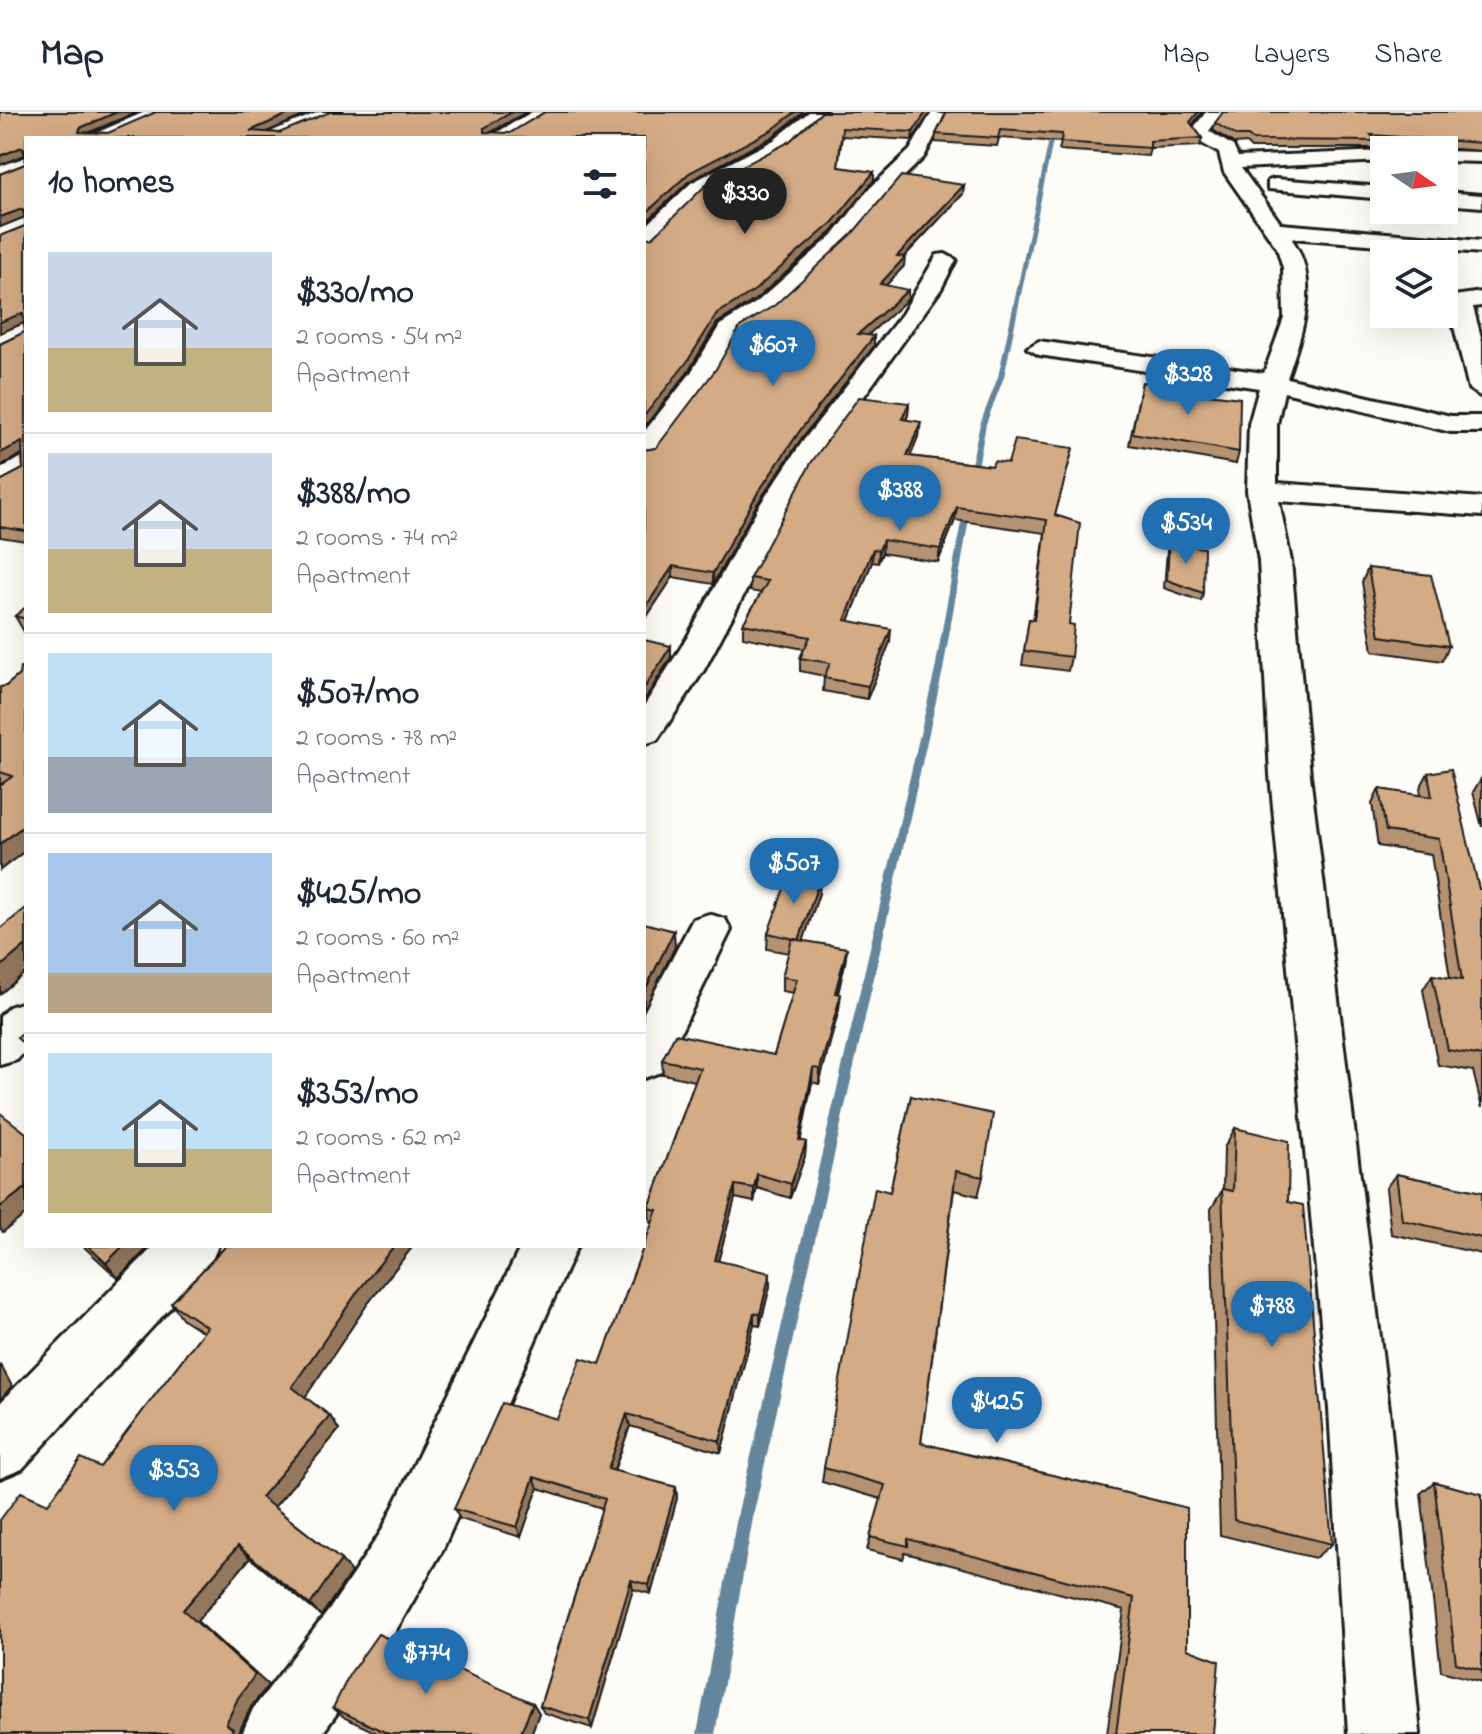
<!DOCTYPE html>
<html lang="en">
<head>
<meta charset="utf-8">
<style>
	body { margin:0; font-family:"Indie Flower",sans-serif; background:#f2f2f3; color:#1f2937; height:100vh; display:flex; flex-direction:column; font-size:30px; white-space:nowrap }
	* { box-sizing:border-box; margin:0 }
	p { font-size:26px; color:#747a83 }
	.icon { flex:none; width:44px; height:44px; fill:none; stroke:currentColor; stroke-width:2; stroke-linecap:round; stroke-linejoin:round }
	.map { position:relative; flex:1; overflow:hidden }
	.sheet { position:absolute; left:24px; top:24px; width:622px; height:1112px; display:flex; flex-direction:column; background:#fff; border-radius:0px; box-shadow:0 8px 32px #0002 }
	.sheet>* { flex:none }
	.needle { width:52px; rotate:103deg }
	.controls { position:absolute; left:1370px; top:24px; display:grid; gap:16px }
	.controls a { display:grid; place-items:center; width:88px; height:88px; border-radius:0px; background:#fff; box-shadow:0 8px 32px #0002; font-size:40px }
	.price { position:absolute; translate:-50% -68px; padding:0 18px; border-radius:28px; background:#1f6fb2; color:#fff; font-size:26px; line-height:52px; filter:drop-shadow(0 2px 4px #0008) }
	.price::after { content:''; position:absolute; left:50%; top:48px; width:24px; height:18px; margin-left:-12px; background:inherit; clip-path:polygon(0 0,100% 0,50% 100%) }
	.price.active { background:#222; color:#fff }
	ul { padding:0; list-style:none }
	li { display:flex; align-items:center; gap:24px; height:200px; padding:0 24px }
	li+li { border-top:2px solid #e0e1e3 }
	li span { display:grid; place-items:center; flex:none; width:224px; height:160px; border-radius:0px; color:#555 }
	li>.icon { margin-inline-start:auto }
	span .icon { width:96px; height:96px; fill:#fffc; stroke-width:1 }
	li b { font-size:34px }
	h2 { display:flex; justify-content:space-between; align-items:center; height:96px; padding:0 24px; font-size:34px }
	header { display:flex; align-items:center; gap:48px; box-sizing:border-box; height:112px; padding:0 40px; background:#fff; border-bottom:2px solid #e0e1e3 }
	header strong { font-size:38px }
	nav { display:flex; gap:44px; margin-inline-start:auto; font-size:28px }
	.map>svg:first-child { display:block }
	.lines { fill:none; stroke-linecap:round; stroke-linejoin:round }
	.stream { fill:#63869c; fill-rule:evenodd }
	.minor-casing { stroke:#1c1c1c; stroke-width:6 }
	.minor { fill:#fdfcf7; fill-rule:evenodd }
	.wall { fill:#b59372; stroke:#1c1c1c; stroke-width:2 }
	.shaded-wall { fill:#94785d; stroke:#1c1c1c; stroke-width:2 }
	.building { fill:#d3ab85; stroke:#1c1c1c; stroke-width:2 }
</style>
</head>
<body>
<header>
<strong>Map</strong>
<nav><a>Map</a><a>Layers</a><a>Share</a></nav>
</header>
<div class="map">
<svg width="1482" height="1622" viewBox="0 0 1482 1622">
	<rect width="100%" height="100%" fill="#fdfcf7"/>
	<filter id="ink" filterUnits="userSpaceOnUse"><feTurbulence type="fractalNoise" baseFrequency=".0125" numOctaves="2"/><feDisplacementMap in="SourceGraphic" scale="16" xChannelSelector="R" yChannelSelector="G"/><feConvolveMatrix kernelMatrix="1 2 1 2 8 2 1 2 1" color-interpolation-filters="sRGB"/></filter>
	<g filter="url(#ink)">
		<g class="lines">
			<g class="stream">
				<path d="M1055 0H1059L1004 265 986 312 976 366 972 368 968 366 980 312 998 265Z"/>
				<path d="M964 393 971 395 943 558 754 1400 715 1622H697L738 1400 935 558Z"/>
			</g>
			<defs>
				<g id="minor">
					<path d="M145 0H168L109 26H84Z"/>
					<path d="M319 0H342L280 26H255Z"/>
					<path d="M532 0H553L509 26H487Z"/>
					<path d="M809 0H826L787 35 704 79 651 132 644 134V116L691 71 774 28Z"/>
					<path d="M932 0 946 3 924 45 881 87 849 129 773 200 738 222 714 265 654 345 644 347V320L690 262 720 213 757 190 835 121 867 79 910 38Z"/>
					<path d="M1206 0H1223L1209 19 1233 34 1238 45 1384 39V49L1241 56 1281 112 1482 129V141L1291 126C1322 168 1302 221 1287 266L1451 304H1482V320H1451L1284 280 1277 312V371L1482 386V404L1279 389 1291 449 1310 663 1389 1297 1420 1622H1348L1329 1297 1270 663 1259 449 1247 379 1249 312 1259 276 1039 243 1027 236 1039 229 1264 261 1284 206 1283 156 1277 136 1224 60 1219 41 1198 29 1191 19Z"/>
					<path d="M1444 39 1482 40V50L1444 49Z"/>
					<path d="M1275 67 1384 75V87L1268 77V69Z"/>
					<path d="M1444 80 1482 83V95L1444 92Z"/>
					<path d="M945 142 956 148 941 177 808 362 704 558 657 628 644 632V594L687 526 759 394 803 329 902 202 937 143Z"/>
					<path d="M1482 180V194L1473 195 1482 229V285L1469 277 1449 194 1454 184Z"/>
					<path d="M26 343V365L0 379V357Z"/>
					<path d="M709 802 725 807 731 818 661 960 644 966V900L693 807Z"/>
					<path d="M26 889V938L17 948 0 953V904L9 895Z"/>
					<path d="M154 1134H218L210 1152 22 1357 0 1366V1291Z"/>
					<path d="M521 1134H577L442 1439 395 1520 322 1622H242L253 1597 329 1498 381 1420Z"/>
				</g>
			</defs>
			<use href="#minor" class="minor-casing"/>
			<use href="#minor" class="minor"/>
		</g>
		<g class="wall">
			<path d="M0 0H137L89 20 108 21 312 0 267 20 279 21H510L545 0H804L772 25 689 69 644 26H26V429L0 425V369L23 357 22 342 0 354V232L25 220 24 211 0 221V124L25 114V105L0 115V62L25 52 26 44 0 53Z"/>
			<path d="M822 0H931L912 28 842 24 838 55 874 60V68L833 119 755 188 717 211 688 260 653 125 789 30Z"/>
			<path d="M943 0H1202L1192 12 1202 26 1200 34 1150 36 1148 44 1059 38 1061 30 999 26 997 34 935 30 936 22 946 1Z"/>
			<path d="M1482 0V39L1375 31 1374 36H1251L1246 31 1235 32 1213 18 1215 11Z"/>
			<path d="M964 73 963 82 904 145V154L886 173 908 187 867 223 874 224V234L801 327 757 392 713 472 673 465 644 509V338L656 336Z"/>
			<path d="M1142 270 1174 278 1239 340 1236 352 1129 333Z"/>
			<path d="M909 291 908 303 906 308 919 322 910 344 992 354 1073 336 1055 403 1069 512 1071 545 1068 559 1022 553 1029 507 1033 508 1045 421 955 408 938 450 882 441 878 451 872 450 849 509 890 530 867 587 823 579 824 564 800 559V546L804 537 743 525V512L761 481 750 479V466Z"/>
			<path d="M1169 431 1203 481 1201 489 1164 476 1167 439Z"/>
			<path d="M1368 456 1449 534 1442 549 1373 539 1362 470Z"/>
			<path d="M26 495V523L15 504Z"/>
			<path d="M26 557V738L0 758V575L6 574Z"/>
			<path d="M1428 661 1479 777H1482V996L1473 959 1438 953 1423 878 1432 863 1450 866 1431 742 1378 734 1372 692 1379 677 1421 684 1420 676Z"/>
			<path d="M1482 665V715L1473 680Z"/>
			<path d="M820 766 819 781 803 829 847 836 845 851 838 882 839 897 819 972 812 970 800 1028 806 1030 805 1044 790 1086 757 1076 754 1090 735 1086 718 1149 770 1174 760 1214 754 1213 721 1341 630 1314 614 1359 676 1375 677 1386 651 1482 633 1477 592 1616 544 1601 540 1594 602 1396 538 1376 521 1425 460 1407 454 1397 557 1307 600 1252 653 1110H650L649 1096 695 969 663 962 662 948 774 943 793 881 782 879V865L789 841 767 837 768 821Z"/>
			<path d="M911 984 983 1065 978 1084 954 1078 921 1331 1187 1396V1537L1213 1622H1107L1124 1498 905 1441 903 1447 867 1438 881 1387 822 1370 824 1356 890 1080Z"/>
			<path d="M1235 1016 1288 1090 1332 1432 1315 1446 1220 1423 1211 1097 1223 1077 1224 1036Z"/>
			<path d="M1396 1062 1482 1080V1142L1391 1122 1386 1076Z"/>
			<path d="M83 1134H150L118 1166Z"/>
			<path d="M226 1134H413L366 1194 305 1285 330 1304 339 1318 274 1395 341 1448 351 1460 321 1504 250 1446 197 1509 268 1573 251 1595 239 1620 0 1622 48 1392 100 1355 203 1220 183 1207 171 1191Z"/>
			<path d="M1434 1370 1482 1382V1570L1441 1559 1421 1381Z"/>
			<path d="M533 1591 539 1601 531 1622H379L345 1606 333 1596Z"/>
		</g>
		<g class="shaded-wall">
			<path d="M117 0H137L83 23 79 20 80 16Z"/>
			<path d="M293 0H312L253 26 250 19Z"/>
			<path d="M512 0H526L486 23 484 20V16Z"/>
			<path d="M795 0H804L772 25 689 69 644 112V103L689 61Z"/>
			<path d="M926 0H931L912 28 913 20Z"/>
			<path d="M1198 0H1202L1189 17 1190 10Z"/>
			<path d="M22 35 25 43 0 53V44Z"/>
			<path d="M874 60V68L833 119 755 188 717 211 688 260 644 315V304L717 202Z"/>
			<path d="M964 73 963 82 896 153 897 144Z"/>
			<path d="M22 97 25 105 0 115V105Z"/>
			<path d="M905 145 904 154 879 181 880 172Z"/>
			<path d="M908 178V187L858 232V222Z"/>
			<path d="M23 201 26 210 0 221V210Z"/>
			<path d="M874 224V234L801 327 757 392 713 472V461L757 382 801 317Z"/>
			<path d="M909 291 908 303 901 320 902 307Z"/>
			<path d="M921 310 919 322 906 356 907 344Z"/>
			<path d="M22 330 26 340 0 354V341Z"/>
			<path d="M957 395 955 408 938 450 940 437Z"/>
			<path d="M883 428 882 441 878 451 879 438Z"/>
			<path d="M873 437 872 450 844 522 845 508Z"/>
			<path d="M673 454V465L644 509V497Z"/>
			<path d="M891 517 890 530 867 587 868 574Z"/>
			<path d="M671 534V545L644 589V576Z"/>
			<path d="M26 712V738L0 758V732Z"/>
			<path d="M820 766 819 781 799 843V828Z"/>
			<path d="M674 819 675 835 644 898V880Z"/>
			<path d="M26 833V860L0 882V855Z"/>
			<path d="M847 836 845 851 834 896 835 881Z"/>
			<path d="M841 882 839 897 819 972 820 957Z"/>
			<path d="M813 956 812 970 798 1042 799 1028Z"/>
			<path d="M806 1030 805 1044 790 1086 791 1072Z"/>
			<path d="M757 1062V1076L754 1090V1076Z"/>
			<path d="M735 1073V1086L715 1161V1148Z"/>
			<path d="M24 1077 26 1078V1102L3 1120 0 1116V1095Z"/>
			<path d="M123 1134H150L118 1166 106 1151Z"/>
			<path d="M394 1134H413L366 1194 302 1290 292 1275 358 1179Z"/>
			<path d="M770 1161V1174L760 1214V1202Z"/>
			<path d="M754 1201V1213L721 1341 720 1329Z"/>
			<path d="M0 1252 12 1274 0 1288Z"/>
			<path d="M627 1302 630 1314 610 1368 608 1357Z"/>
			<path d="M330 1304 339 1318 272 1398 261 1385Z"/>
			<path d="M534 1365 538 1376 521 1425 517 1415Z"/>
			<path d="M676 1375 677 1386 651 1482 649 1473Z"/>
			<path d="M238 1434 250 1446 197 1509 268 1573 251 1595 239 1620 242 1622H229L183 1498Z"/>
			<path d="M341 1448 351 1460 321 1504 310 1493Z"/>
			<path d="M631 1468 633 1477 592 1616 589 1608Z"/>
			<path d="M533 1591 539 1601 531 1622H520Z"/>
		</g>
		<g class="building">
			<path d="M0 0H117L80 16 79 20 108 21 156 0H293L250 19 279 21 330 0H512L484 16V20L510 21 545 0H795L772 18 689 61 644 103V26H26V38L22 35 0 44Z"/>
			<path d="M822 0H926L913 20 842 16 838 55 874 60 833 110 755 178 717 202 687 250 644 304V127L653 125 706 73 789 30Z"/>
			<path d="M947 0H1198L1190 10 1202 26 1150 29V36L1061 30 1062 22 1000 18 998 26 936 22Z"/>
			<path d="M1223 0H1482V31L1371 23 1376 29 1253 28 1248 24H1237L1215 11Z"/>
			<path d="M26 39V419L0 415V369L23 357 22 330 0 341V232L25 220 23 201 0 210V124L25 114 26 99 22 97 0 105V62L25 52Z"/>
			<path d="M901 64 964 73 897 144 905 145 880 172 908 178 858 222 874 224 801 317 757 382 713 461 673 454 644 497V338L656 336 716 257 740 215 775 193 852 122Z"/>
			<path d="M1142 270 1174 274V278L1240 286 1239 340 1132 321Z"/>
			<path d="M859 285 909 291 902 307 921 310 907 344 992 354 994 349 1008 351 1015 328 1073 336 1055 403 1080 411 1069 512 1074 513 1071 545 1024 539 1029 507 1034 508 1047 408 957 395 940 437 883 428 879 438 873 437 845 508 891 517 868 574 824 566 830 551 800 546 810 525 743 512 768 469 750 466 811 351Z"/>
			<path d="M1169 431 1204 436 1203 481 1167 468Z"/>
			<path d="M1368 456 1431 463 1449 534 1380 524Z"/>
			<path d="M26 495V507L15 504Z"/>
			<path d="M644 528 671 534 644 576Z"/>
			<path d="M20 556 26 557V712L0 732V673L13 664 0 660V575L6 574 19 563Z"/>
			<path d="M1451 657 1479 777H1482V944L1448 938 1432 863 1462 868 1439 727 1386 719 1379 677 1432 685 1428 661Z"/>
			<path d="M790 760 820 766 799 828 768 821Z"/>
			<path d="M26 796V833L0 855V817Z"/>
			<path d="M644 811 674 819 644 880Z"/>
			<path d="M792 827 847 836 835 881 841 882 820 957 813 956 799 1028 806 1030 791 1072 757 1062 754 1076 735 1073 715 1148 770 1161 760 1202 754 1201 720 1329 627 1302 608 1357 676 1375 649 1473 631 1468 589 1608 540 1594 605 1387 534 1365 517 1415 454 1397 502 1291 557 1307 581 1246 600 1252 657 1098 649 1096 700 956 662 948 675 922 774 943 797 867 782 865Z"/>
			<path d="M26 919V934L17 926Z"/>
			<path d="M911 984 993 1002 983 1065 956 1059 921 1331 1187 1396V1537L1219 1549 1213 1622H1116L1134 1486 908 1427V1434L870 1425 885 1373 824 1356 875 1076 890 1080Z"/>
			<path d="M0 1001 26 1021V1078L24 1077 0 1095Z"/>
			<path d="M1235 1016 1289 1029 1288 1090 1303 1093 1332 1432 1234 1408 1222 1077 1233 1079Z"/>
			<path d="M1396 1062 1482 1080V1126L1402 1108Z"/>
			<path d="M88 1134H123L106 1151Z"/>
			<path d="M226 1134H394L358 1179 292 1275 330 1304 261 1385 341 1448 310 1493 238 1434 183 1498 255 1563 238 1586 226 1612 233 1617 229 1622H0V1408L21 1380 48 1392 81 1346 100 1355 207 1215 171 1191Z"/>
			<path d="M1434 1370 1482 1382V1558L1456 1551Z"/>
			<path d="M378 1522 533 1591 520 1622H389L333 1596 349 1563Z"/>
		</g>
	</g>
</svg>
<div class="controls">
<a><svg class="needle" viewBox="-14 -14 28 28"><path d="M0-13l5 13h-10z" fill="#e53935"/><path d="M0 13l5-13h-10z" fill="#747a83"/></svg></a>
<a><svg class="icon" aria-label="layers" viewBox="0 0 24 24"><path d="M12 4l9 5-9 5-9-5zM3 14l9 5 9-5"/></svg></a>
</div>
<b class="price active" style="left:745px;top:124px">$330</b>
<b class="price" style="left:773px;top:276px">$607</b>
<b class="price" style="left:1188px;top:305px">$328</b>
<b class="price" style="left:900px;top:421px">$388</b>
<b class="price" style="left:1186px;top:454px">$534</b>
<b class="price" style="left:794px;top:794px">$507</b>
<b class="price" style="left:1272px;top:1237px">$788</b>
<b class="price" style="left:997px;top:1333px">$425</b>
<b class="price" style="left:174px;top:1401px">$353</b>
<b class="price" style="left:426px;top:1584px">$774</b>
<section class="sheet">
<h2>10 homes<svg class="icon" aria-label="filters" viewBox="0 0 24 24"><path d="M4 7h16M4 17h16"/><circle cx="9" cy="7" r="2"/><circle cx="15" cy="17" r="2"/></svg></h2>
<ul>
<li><span style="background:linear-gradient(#c9d6e8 60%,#c2b280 0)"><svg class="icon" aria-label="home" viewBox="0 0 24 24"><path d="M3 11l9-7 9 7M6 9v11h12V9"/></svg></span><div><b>$330/mo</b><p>2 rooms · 54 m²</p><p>Apartment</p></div></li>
<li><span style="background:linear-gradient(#c9d6e8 60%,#c2b280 0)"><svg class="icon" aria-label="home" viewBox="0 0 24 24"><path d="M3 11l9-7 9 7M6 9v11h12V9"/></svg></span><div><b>$388/mo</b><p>2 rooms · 74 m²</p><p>Apartment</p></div></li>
<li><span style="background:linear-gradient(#bfe0f5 65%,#9aa5b1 0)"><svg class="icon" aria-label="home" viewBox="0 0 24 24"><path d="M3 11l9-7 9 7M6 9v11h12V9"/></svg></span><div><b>$507/mo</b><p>2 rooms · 78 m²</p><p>Apartment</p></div></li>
<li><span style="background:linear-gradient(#a9c7e8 75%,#b9a48a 0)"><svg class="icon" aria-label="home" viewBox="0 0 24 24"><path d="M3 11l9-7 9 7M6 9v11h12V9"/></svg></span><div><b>$425/mo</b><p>2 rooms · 60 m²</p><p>Apartment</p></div></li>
<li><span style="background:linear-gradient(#bfe0f5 60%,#c2b280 0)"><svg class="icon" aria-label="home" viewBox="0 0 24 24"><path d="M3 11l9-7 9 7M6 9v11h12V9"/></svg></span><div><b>$353/mo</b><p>2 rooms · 62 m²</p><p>Apartment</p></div></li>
</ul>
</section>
</div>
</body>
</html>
